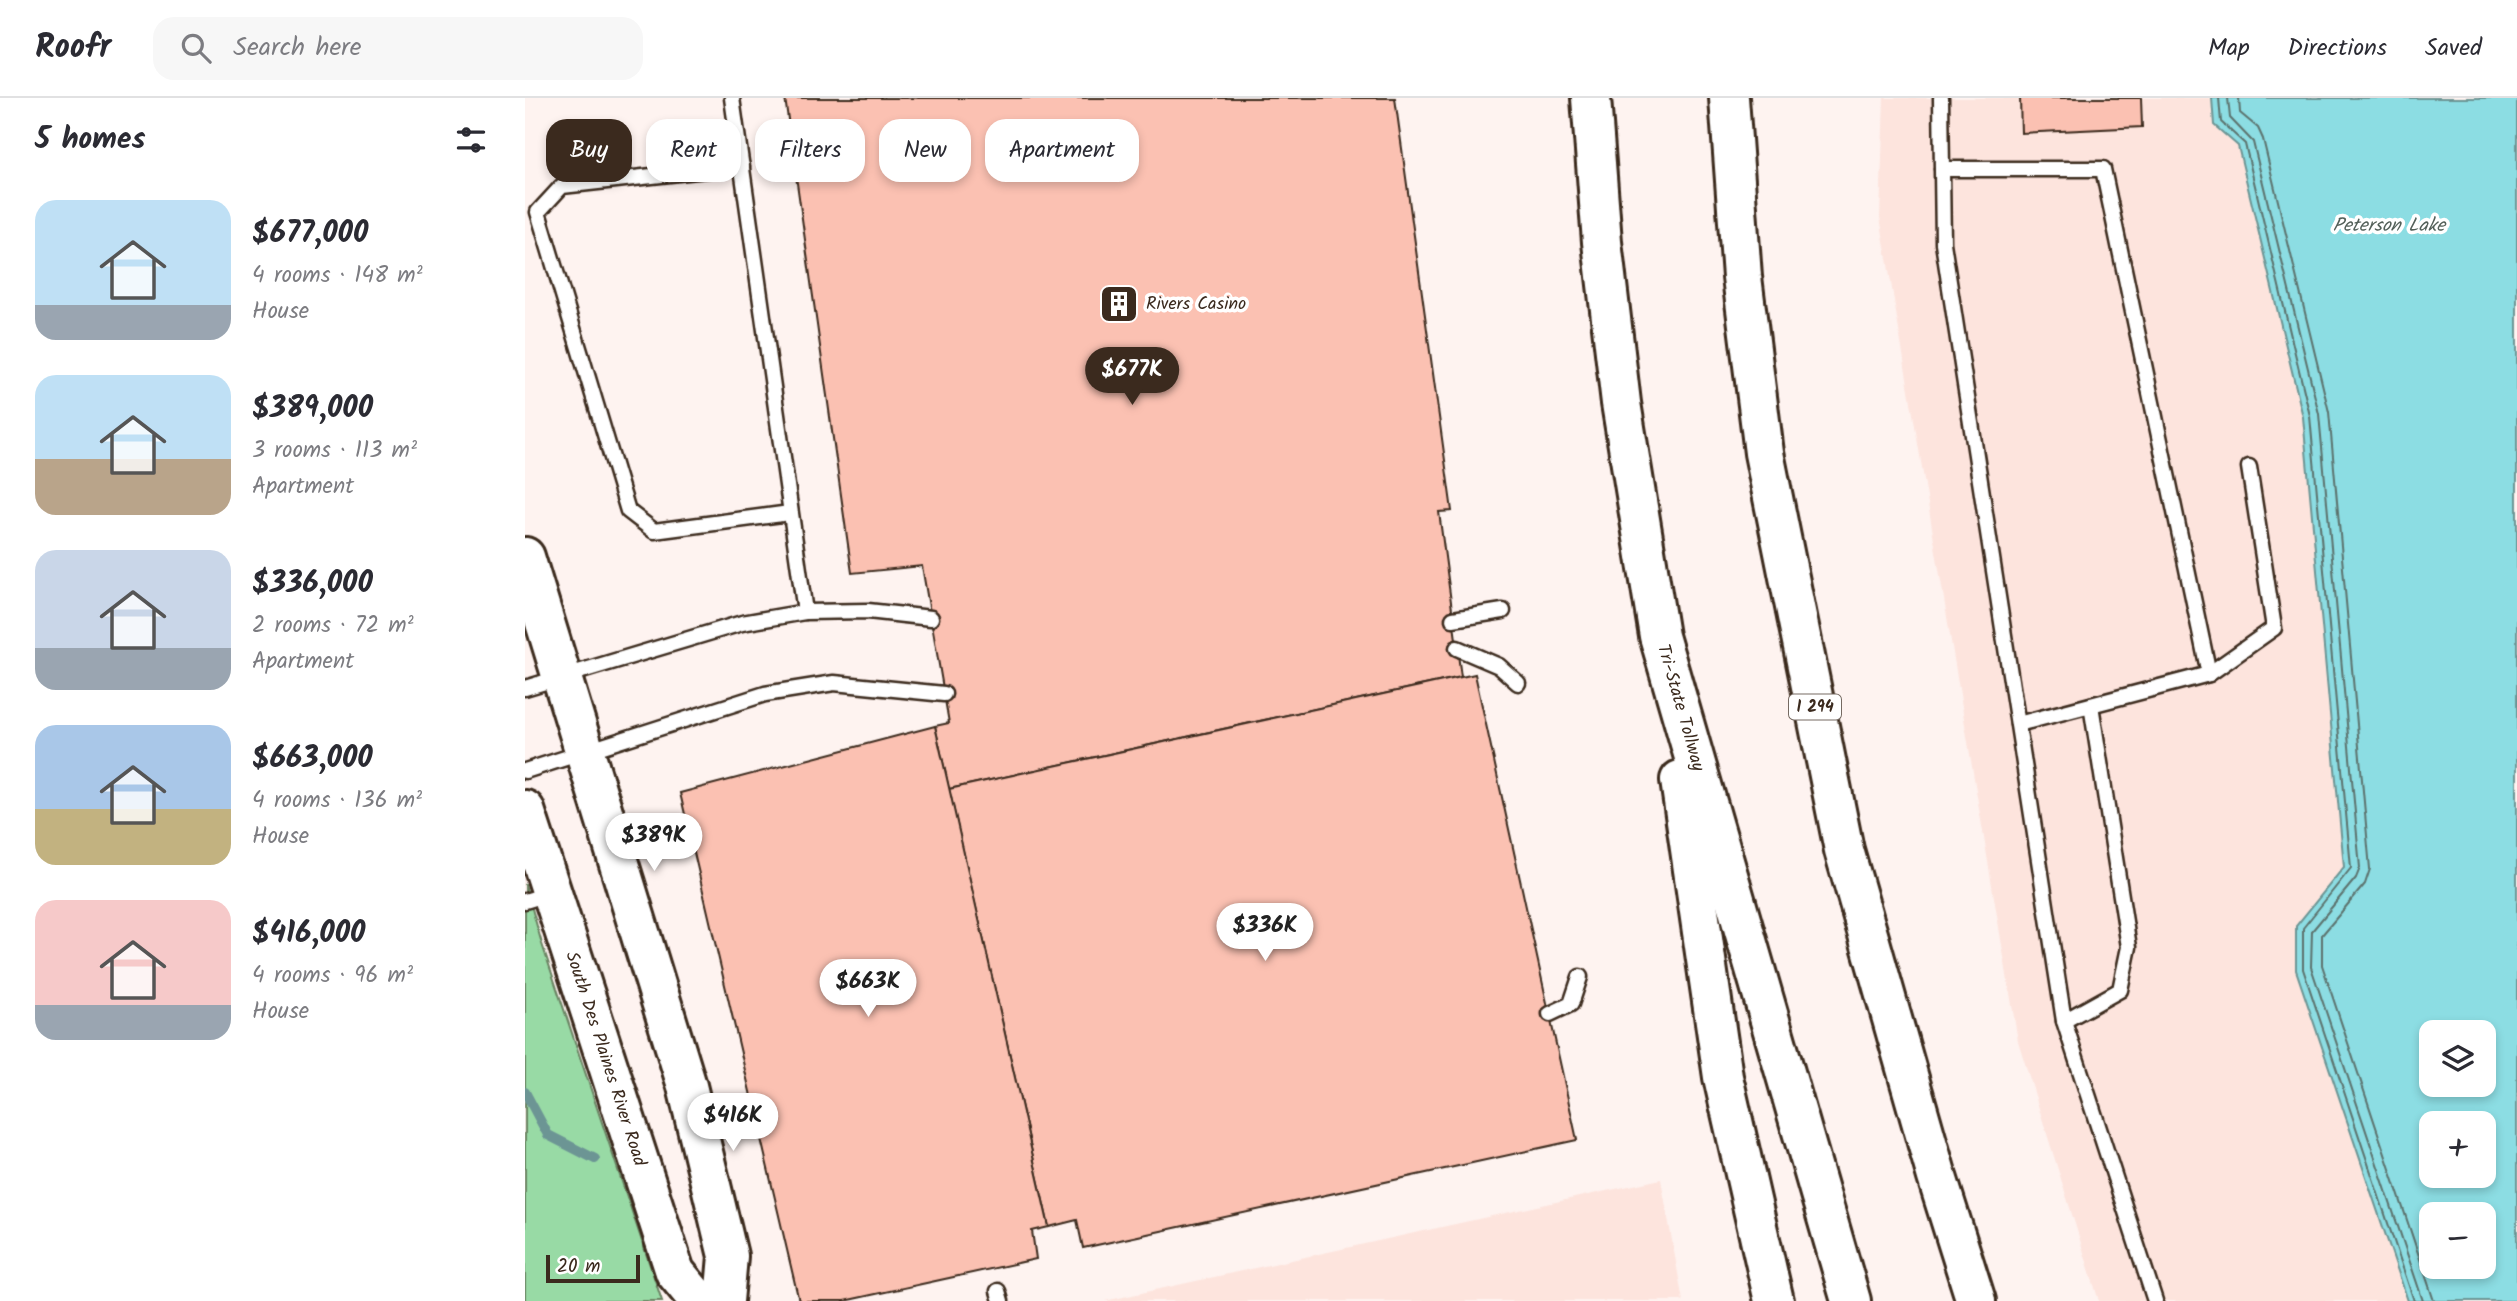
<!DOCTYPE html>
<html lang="en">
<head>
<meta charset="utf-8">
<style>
	body { margin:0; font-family:Kalam,sans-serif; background:#f7f7f7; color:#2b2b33; height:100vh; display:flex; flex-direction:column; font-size:26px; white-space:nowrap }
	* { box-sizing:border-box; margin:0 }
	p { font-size:23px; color:#7c7c81 }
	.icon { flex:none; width:38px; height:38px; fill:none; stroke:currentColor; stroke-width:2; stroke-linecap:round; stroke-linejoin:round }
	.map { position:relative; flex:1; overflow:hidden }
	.side { display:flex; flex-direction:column; background:#fff; width:525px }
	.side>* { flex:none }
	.banner { position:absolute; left:21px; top:21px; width:665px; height:63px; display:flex; gap:14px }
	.controls { position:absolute; left:1894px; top:922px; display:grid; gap:14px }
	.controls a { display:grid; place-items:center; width:77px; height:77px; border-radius:14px; background:#fff; box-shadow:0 4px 10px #0003; font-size:35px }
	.scale { position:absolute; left:21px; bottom:18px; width:94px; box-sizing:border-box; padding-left:7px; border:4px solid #3b2a1e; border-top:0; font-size:19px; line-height:24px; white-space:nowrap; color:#3b2a1e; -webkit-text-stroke:5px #fff; paint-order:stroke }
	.price { position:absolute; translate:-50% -60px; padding:0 16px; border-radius:24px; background:#fff; color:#222; font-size:23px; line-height:46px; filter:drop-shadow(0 2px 4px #0008) }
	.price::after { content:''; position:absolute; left:50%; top:42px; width:21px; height:16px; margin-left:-10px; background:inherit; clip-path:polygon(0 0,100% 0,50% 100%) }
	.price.selected { background:#3b2a1e; color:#fff }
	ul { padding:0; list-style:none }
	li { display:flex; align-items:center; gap:21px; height:175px; padding:0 35px }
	li span { display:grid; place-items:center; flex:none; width:196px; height:140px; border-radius:21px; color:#555 }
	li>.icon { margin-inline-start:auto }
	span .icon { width:84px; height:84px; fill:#fffc; stroke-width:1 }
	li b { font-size:30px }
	h2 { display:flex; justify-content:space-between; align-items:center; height:84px; padding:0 35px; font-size:30px }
	.chip { padding:0 24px; border-radius:21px; background:#fff; box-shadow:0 4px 10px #0003; font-size:24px; line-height:63px }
	.chip.selected { background:#3b2a1e; color:#fff }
	header { display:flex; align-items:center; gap:42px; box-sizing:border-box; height:98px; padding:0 35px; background:#fff; border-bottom:2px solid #e1e1e2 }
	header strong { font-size:33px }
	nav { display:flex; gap:38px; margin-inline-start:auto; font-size:24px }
	.search { width:490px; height:63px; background:#f7f7f7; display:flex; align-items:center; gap:18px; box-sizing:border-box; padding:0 24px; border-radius:21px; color:#7c7c81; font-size:26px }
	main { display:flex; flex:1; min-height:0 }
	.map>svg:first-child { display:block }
	.built { fill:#fde4dd; fill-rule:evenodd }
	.green { fill:#98daa5; stroke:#6a8262; stroke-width:2 }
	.water { fill:#8cdde3; stroke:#6c9594; stroke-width:2; fill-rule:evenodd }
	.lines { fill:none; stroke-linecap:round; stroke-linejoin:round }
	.shore { stroke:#5b726d; stroke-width:2 }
	.stream { stroke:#6c9594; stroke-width:10 }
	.building { fill:#fbc1b2; stroke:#3b2a1e; stroke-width:2 }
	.lane-casing { stroke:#3b2a1e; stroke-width:19 }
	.secondary-casing { stroke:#3b2a1e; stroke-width:44 }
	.highway-casing { stroke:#3b2a1e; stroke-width:44 }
	.lane { stroke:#fff; stroke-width:14 }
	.secondary { stroke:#fff; stroke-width:38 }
	.highway { stroke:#fff; stroke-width:38 }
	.labels { text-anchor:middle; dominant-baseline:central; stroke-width:7; stroke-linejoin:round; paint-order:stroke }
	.shield { fill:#fff; stroke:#766a62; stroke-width:2 }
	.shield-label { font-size:16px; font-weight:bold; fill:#3b2a1e }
	.poi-label { font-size:18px; fill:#3b2a1e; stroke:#fff; text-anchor:start }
	.street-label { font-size:18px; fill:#3b2a1e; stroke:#fff }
	.water-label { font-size:19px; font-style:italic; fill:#536059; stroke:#fff }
</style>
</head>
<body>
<header>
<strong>Roofr</strong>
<div class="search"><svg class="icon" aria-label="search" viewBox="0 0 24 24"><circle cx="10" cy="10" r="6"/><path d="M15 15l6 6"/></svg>Search here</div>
<nav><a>Map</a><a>Directions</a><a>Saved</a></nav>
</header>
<main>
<section class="side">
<h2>5 homes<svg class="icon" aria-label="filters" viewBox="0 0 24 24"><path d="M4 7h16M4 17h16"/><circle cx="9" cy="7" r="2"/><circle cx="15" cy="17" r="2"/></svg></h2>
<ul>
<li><span style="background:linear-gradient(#bfe0f5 75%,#9aa5b1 0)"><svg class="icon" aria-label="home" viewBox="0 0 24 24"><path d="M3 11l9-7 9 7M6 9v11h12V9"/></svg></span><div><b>$677,000</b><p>4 rooms · 148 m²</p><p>House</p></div></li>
<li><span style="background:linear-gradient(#bfe0f5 60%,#b9a48a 0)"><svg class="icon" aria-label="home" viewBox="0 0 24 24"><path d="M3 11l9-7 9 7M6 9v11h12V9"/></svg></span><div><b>$389,000</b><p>3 rooms · 113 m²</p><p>Apartment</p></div></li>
<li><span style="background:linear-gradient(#c9d6e8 70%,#9aa5b1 0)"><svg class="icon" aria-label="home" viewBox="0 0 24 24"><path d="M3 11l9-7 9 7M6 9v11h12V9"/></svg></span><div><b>$336,000</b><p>2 rooms · 72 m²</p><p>Apartment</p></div></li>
<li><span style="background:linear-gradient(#a9c7e8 60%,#c2b280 0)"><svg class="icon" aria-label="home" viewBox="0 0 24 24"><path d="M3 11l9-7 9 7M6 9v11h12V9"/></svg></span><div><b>$663,000</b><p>4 rooms · 136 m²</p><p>House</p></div></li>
<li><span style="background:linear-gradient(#f6c9c9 75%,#9aa5b1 0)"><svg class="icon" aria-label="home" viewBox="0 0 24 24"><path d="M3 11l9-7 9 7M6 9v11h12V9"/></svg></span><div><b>$416,000</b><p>4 rooms · 96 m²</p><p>House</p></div></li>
</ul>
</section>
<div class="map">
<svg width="1992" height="1203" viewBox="0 0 1992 1203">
	<rect width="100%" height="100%" fill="#fef3f0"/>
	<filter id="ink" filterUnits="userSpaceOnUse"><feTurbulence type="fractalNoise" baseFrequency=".0143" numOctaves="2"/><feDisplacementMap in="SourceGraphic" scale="14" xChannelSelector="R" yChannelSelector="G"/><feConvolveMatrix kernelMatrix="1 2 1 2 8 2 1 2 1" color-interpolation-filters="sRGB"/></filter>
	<g filter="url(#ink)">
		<g class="built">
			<path d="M1359 0H1992V1203H1574L1493 943 1355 119ZM1906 934H1958V987H1906ZM1906 1026H1958V1078H1906ZM1906 1116H1958V1169H1906Z"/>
			<path d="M1136 1081 1158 1203H580Z"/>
		</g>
		<path class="green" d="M0 786 17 846 137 1203H0Z"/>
		<path class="water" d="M1687 0H1992V1203H1883L1771 872V828L1819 769 1778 319 1713 48 1689 27ZM1906 934H1958V987H1906ZM1906 1026H1958V1078H1906ZM1906 1116H1958V1169H1906Z"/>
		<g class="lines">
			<g class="shore">
				<path d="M1694 0 1696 24 1720 46 1785 318 1826 770 1778 830V871L1889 1203"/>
				<path d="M1703 0 1705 20 1728 44 1794 316 1835 770 1831 780 1787 833 1786 869 1898 1203"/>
				<path d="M1714 0 1715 15 1733 30 1738 41 1804 314 1845 771 1840 786 1797 837V867L1909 1203"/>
			</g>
			<path class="stream" d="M0 994 23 1037 70 1061"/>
		</g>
		<g class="building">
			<path d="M260 0H870L927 413 914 414 936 579 424 691 410 628 424 625 397 468 327 475Z"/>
			<path d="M1495 0H1616L1617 29 1496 35Z"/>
			<path d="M950 576 1052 1042 558 1150 552 1122 524 1129 424 691Z"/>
			<path d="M410 628 524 1129 507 1133 511 1161 319 1203H274L155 695Z"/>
		</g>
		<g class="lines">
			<defs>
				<g id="lane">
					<path d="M207 0 280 514"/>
					<path d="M1416 0 1418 145 1539 923 1630 1203"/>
					<path d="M217 68 37 88 13 114 103 413 129 433 265 415"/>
					<path d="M1417 71H1578L1684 576 1493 626"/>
					<path d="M928 521 978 513"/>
					<path d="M932 550 974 568 993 585"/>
					<path d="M1684 576 1749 530 1724 369"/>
					<path d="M0 590 217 525 280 514 343 513 406 520"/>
					<path d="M0 673 240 596 309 585 419 596"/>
					<path d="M0 803 26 795"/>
					<path d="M1025 916 1046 906 1055 879"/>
					<path d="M1539 923 1595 892 1604 849 1566 607"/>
					<path d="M473 1193 476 1203"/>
				</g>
				<g id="secondary">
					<path d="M0 459 162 988 203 1158 199 1203"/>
					<path d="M0 712 150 1174 174 1203"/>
				</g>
				<g id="highway">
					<path d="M1066 0 1077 144 1096 305 1134 538 1326 1203"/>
					<path d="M1204 0 1217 179 1239 355 1319 752 1412 1079 1451 1203"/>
					<path d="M1155 682 1198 979 1249 1203"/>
				</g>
			</defs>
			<use href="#lane" class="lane-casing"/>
			<use href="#secondary" class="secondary-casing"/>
			<use href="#highway" class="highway-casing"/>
			<use href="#lane" class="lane"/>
			<use href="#secondary" class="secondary"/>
			<use href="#highway" class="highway"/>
		</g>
	</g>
	<defs>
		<symbol id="building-square" viewBox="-11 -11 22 22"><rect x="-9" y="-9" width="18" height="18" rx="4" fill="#3b2a1e" stroke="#fff"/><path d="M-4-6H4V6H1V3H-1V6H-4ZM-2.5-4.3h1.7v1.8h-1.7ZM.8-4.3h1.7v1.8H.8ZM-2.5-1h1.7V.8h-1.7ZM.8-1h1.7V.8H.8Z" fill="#fff"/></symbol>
	</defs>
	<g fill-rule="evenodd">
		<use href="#building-square" x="572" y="184" width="44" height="44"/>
	</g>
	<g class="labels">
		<rect class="shield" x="1264" y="596.5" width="52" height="25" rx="5"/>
		<g class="shield-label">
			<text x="1290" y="609">I 294</text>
		</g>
		<g class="poi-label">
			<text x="621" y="206">Rivers Casino</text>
		</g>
		<g class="street-label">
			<text transform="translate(1155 610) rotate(74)">Tri-State Tollway</text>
			<text transform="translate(80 961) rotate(72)">South Des Plaines River Road</text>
		</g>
		<g class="water-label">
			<text x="1864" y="128">Peterson Lake</text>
		</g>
	</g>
</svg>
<div class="controls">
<a><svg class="icon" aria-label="layers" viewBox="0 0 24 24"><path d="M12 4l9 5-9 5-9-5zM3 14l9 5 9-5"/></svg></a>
<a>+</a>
<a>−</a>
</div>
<div class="scale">20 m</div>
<b class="price selected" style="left:607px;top:309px">$677K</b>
<b class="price" style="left:129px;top:775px">$389K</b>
<b class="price" style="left:740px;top:865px">$336K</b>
<b class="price" style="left:343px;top:921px">$663K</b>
<b class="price" style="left:208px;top:1055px">$416K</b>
<div class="banner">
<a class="chip selected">Buy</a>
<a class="chip">Rent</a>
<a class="chip">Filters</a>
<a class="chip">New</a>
<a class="chip">Apartment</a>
</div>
</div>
</main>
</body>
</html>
